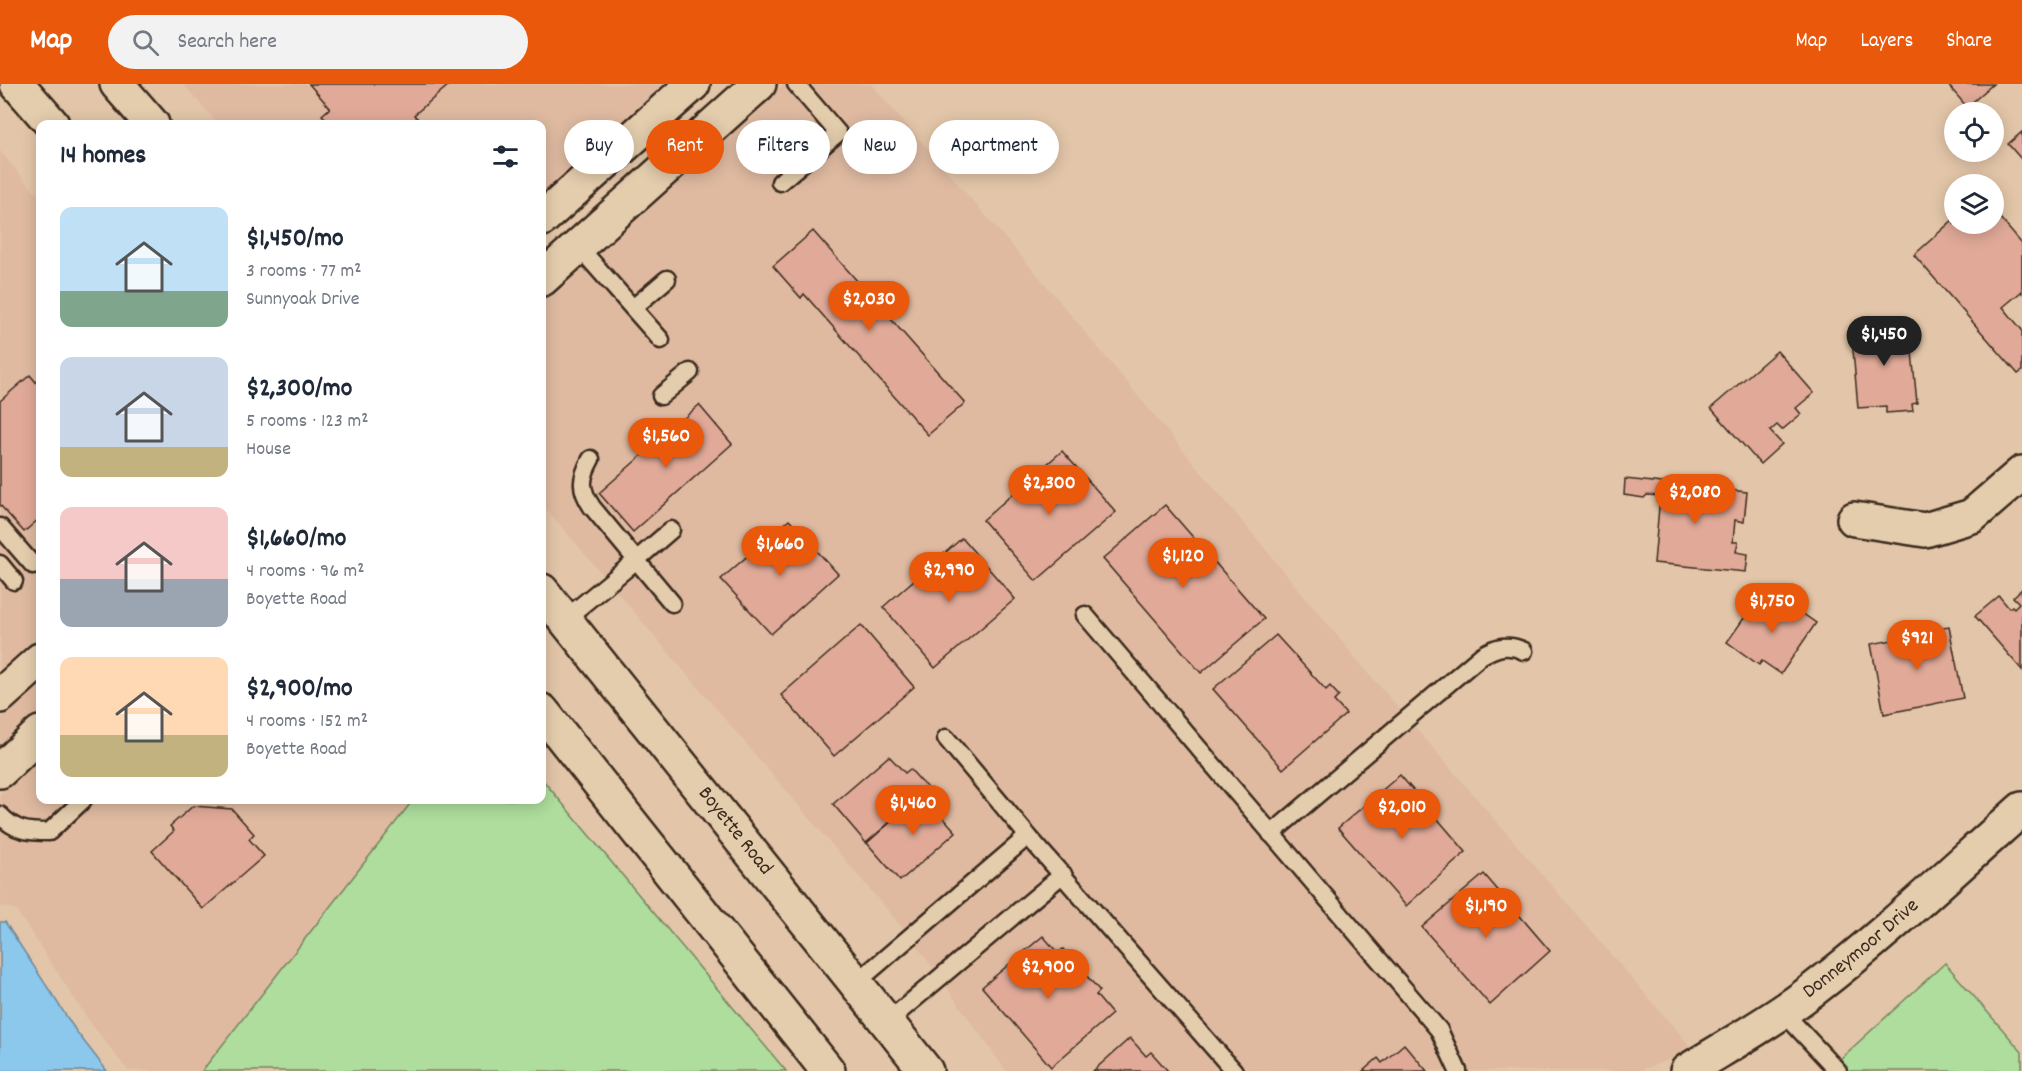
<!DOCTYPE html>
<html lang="en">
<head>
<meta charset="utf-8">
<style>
	body { margin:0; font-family:Dekko,sans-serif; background:#f2f2f3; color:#1f2937; height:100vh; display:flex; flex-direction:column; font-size:22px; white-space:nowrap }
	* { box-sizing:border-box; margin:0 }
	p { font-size:20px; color:#747a83 }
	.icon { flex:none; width:33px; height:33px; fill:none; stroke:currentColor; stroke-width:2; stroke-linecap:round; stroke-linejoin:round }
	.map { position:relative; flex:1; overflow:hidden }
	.panel { position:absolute; left:36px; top:36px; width:510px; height:684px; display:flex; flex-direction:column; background:#fff; border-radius:12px; box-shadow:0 3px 15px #0003 }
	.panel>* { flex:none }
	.banner { position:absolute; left:564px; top:36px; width:570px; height:54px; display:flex; gap:12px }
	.controls { position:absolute; left:1944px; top:18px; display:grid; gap:12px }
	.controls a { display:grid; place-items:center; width:60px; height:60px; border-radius:50%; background:#fff; box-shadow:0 3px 15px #0003; font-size:30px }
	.price { position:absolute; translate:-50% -51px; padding:0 14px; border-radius:21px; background:#ea580c; color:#fff; font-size:20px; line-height:39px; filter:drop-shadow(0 2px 3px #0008) }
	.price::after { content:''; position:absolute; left:50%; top:36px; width:18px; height:14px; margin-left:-9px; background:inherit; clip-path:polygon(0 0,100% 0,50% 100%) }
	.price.active { background:#222; color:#fff }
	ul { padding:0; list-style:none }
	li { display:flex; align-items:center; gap:18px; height:150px; padding:0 24px }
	li span { display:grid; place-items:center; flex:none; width:168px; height:120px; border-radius:12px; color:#555 }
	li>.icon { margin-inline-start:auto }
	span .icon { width:72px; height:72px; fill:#fffc; stroke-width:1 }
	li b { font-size:26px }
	h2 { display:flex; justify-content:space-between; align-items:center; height:72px; padding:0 24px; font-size:26px }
	.chip { padding:0 21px; border-radius:27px; background:#fff; box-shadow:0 3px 15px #0003; font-size:21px; line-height:54px }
	.chip.active { background:#ea580c; color:#fff }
	header { display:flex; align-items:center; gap:36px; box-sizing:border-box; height:84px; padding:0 30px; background:#ea580c; color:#fff }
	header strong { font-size:28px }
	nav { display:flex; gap:33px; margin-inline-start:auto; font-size:21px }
	.search { width:420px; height:54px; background:#f2f2f3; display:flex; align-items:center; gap:15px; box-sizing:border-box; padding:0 21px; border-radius:33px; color:#747a83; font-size:22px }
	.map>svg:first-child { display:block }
	.built { fill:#dfbaa1 }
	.green { fill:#aedd9d; stroke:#74845e; stroke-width:1.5 }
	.water { fill:#8cc7ec; stroke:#6c889a; stroke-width:1.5 }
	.building { fill:#e0a998; stroke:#3b2a1e; stroke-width:1.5 }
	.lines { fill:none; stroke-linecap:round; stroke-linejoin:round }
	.lane-casing { stroke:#3b2a1e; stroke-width:21 }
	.street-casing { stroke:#3b2a1e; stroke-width:38 }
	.secondary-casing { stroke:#3b2a1e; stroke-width:38 }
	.lane { stroke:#e4cdad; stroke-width:16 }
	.street { stroke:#e4cdad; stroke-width:33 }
	.secondary { stroke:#e4cdad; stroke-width:33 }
	.labels { text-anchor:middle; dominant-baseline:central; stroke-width:4.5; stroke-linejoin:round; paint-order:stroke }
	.street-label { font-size:21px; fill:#3b2a1e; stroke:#e4cdad }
</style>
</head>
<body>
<header>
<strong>Map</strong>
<div class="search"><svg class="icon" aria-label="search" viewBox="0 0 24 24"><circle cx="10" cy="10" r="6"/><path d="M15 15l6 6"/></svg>Search here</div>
<nav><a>Map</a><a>Layers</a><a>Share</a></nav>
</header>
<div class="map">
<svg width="2022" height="987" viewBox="0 0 2022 987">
	<rect width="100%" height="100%" fill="#e3c6a9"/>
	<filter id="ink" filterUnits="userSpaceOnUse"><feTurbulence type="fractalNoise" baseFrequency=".0167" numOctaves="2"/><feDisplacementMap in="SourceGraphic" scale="12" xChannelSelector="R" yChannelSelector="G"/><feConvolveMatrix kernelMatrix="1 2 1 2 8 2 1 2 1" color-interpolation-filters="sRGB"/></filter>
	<g filter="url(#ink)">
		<g class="built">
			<path d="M183 0H659L663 5 542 112V40H218Z"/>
			<path d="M784 0H871L1041 195 1365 585 1692 964 1689 966 1687 963 1676 973 1639 987H1006L912 855 542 420V217Z"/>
			<path d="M0 67 40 114V554L0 590Z"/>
			<path d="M40 599V627L0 664V635Z"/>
			<path d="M40 673V716H413L202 987H128L89 937 16 826 0 822V710Z"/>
		</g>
		<g class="green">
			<path d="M542 695 786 987H202L413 716H542Z"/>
			<path d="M1945 879 2022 968V987H1827Z"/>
		</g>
		<path class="water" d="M0 838H5L76 947 107 987H0Z"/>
		<g class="building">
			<path d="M309 0H450L414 31 421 38 418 40H331L322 31 330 24Z"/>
			<path d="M1947 0H1993L1967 23Z"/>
			<path d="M2022 48V76L2008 60Z"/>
			<path d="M1994 127 2022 160V209L2021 208 2003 223 2022 246V287L2018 290 1914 171 1954 135V140H1994Z"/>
			<path d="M813 147 965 319 928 351 804 210 801 214 773 182Z"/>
			<path d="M1909 238 1917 319 1912 320 1913 327 1886 329V322L1858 324 1851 243Z"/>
			<path d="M1777 267 1814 309 1796 324 1801 330 1782 346 1777 341 1770 347 1782 360 1760 380 1711 324Z"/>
			<path d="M30 291 40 303V434L24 448 0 421V317Z"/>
			<path d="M699 321 732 360 633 448 599 409Z"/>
			<path d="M1062 367 1116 428 1036 497 983 436Z"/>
			<path d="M1625 395 1747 408 1744 438 1735 436 1733 458H1738L1736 468 1748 470 1746 488 1654 479 1660 412 1647 411 1644 414 1624 411Z"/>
			<path d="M1165 421 1264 535 1201 589 1103 475Z"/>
			<path d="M789 436 838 490 771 550 721 495Z"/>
			<path d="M962 454 1015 515 935 584 883 523Z"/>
			<path d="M2022 505V586L1975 532 1999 512 2009 524 2012 522 2014 524 2019 519 2013 513Z"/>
			<path d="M1759 513 1780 528 1786 518 1816 539 1781 590 1762 577 1759 581 1727 558Z"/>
			<path d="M861 541 914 603 834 672 781 611Z"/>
			<path d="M1949 543 1963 614 1884 630 1871 560 1919 551 1918 548Z"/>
			<path d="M1276 551 1326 606 1330 602 1339 612 1334 617 1346 630 1283 685 1213 605Z"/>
			<path d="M889 672 905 689 910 685 928 705 866 759 833 720Z"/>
			<path d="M1400 691 1466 768 1406 822 1338 744Z"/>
			<path d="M928 705 946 726 940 730 956 748 900 797 867 759Z"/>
			<path d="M193 722 232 725 254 750 249 755 264 772 203 825 152 767 174 747 170 742Z"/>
			<path d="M1484 790 1550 867 1490 921 1422 843Z"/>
			<path d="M1043 852 1058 869 1063 865 1100 907 1096 911 1112 930 1051 983 982 903Z"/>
			<path d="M1130 954 1146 972 1151 968 1168 987H1093Z"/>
			<path d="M1404 960 1427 987H1363L1378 974 1382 979Z"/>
		</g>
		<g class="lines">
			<defs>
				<g id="lane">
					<path d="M780 98 838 49 796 0"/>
					<path d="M578 162 661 256"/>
					<path d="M633 224 667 195"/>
					<path d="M661 312 690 288"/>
					<path d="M591 375C580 395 580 405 592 423L672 519"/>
					<path d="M0 443 33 481"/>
					<path d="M0 480 14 497"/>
					<path d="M1085 531 1439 946 1458 987"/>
					<path d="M565 535 627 484 671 446"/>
					<path d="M946 654 1028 752 1234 987"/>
					<path d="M0 731C15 747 28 748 49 748L83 716"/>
					<path d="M1271 750 1482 571C1496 563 1508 559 1524 567"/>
					<path d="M856 899 1028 752"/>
					<path d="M1782 927 1838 987"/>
					<path d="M887 938 1063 790"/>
				</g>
				<path id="street" d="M1854 435 1925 446 1972 432 2022 389"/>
				<g id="secondary">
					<path d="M17 0 52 40"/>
					<path d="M117 0 152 40"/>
					<path d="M542 135 693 0"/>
					<path d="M542 195 759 0"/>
					<path id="s1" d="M542 507 926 987"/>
					<path d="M0 612 40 576"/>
					<path d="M542 627 828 987"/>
					<path d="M0 687 40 649"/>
					<path id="s2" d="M1687 987C1729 961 1774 936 1814 905 1887 849 1954 785 2022 725"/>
				</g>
			</defs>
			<use href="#lane" class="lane-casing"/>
			<use href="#street" class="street-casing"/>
			<use href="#secondary" class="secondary-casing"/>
			<use href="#lane" class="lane"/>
			<use href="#street" class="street"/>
			<use href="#secondary" class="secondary"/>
		</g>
	</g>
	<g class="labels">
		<g class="street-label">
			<text stroke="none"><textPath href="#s1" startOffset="308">Boyette Road</textPath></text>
			<text stroke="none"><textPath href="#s2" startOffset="213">Donneymoor Drive</textPath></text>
		</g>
	</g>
</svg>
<div class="controls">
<a><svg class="icon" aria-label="locate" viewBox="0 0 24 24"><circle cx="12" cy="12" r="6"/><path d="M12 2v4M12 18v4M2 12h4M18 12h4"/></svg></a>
<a><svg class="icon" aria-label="layers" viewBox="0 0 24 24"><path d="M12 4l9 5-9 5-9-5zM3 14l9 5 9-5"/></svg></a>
</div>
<b class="price" style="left:869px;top:248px">$2,030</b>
<b class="price active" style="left:1884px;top:283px">$1,450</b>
<b class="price" style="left:666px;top:385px">$1,560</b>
<b class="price" style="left:1049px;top:432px">$2,300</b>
<b class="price" style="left:1695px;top:441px">$2,080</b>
<b class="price" style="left:780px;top:493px">$1,660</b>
<b class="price" style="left:1183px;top:505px">$1,120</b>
<b class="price" style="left:949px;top:519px">$2,990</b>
<b class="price" style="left:1772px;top:550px">$1,750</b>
<b class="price" style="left:1917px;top:587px">$921</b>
<b class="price" style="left:913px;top:752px">$1,460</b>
<b class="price" style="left:1402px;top:756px">$2,010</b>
<b class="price" style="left:1486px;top:855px">$1,190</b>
<b class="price" style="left:1048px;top:916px">$2,900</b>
<div class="banner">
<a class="chip">Buy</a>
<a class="chip active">Rent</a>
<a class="chip">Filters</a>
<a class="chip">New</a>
<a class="chip">Apartment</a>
</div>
<section class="panel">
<h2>14 homes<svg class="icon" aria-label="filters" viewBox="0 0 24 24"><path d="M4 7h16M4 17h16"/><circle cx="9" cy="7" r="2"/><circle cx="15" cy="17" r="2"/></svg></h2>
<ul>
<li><span style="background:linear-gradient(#bfe0f5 70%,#7fa58c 0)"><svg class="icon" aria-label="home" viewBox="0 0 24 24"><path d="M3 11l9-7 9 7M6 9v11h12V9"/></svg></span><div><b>$1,450/mo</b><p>3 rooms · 77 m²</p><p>Sunnyoak Drive</p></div></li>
<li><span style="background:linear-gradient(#c9d6e8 75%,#c2b280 0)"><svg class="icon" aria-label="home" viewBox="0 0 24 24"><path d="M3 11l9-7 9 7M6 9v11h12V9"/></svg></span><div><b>$2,300/mo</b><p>5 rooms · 123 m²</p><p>House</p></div></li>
<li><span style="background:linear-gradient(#f6c9c9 60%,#9aa5b1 0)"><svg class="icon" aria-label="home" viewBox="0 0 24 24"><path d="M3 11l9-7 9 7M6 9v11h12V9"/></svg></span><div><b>$1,660/mo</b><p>4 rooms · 96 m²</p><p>Boyette Road</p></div></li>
<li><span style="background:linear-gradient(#ffd9b3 65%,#c2b280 0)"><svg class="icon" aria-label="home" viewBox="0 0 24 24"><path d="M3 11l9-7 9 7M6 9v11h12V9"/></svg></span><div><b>$2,900/mo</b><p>4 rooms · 152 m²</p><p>Boyette Road</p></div></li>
</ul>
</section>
</div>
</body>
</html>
